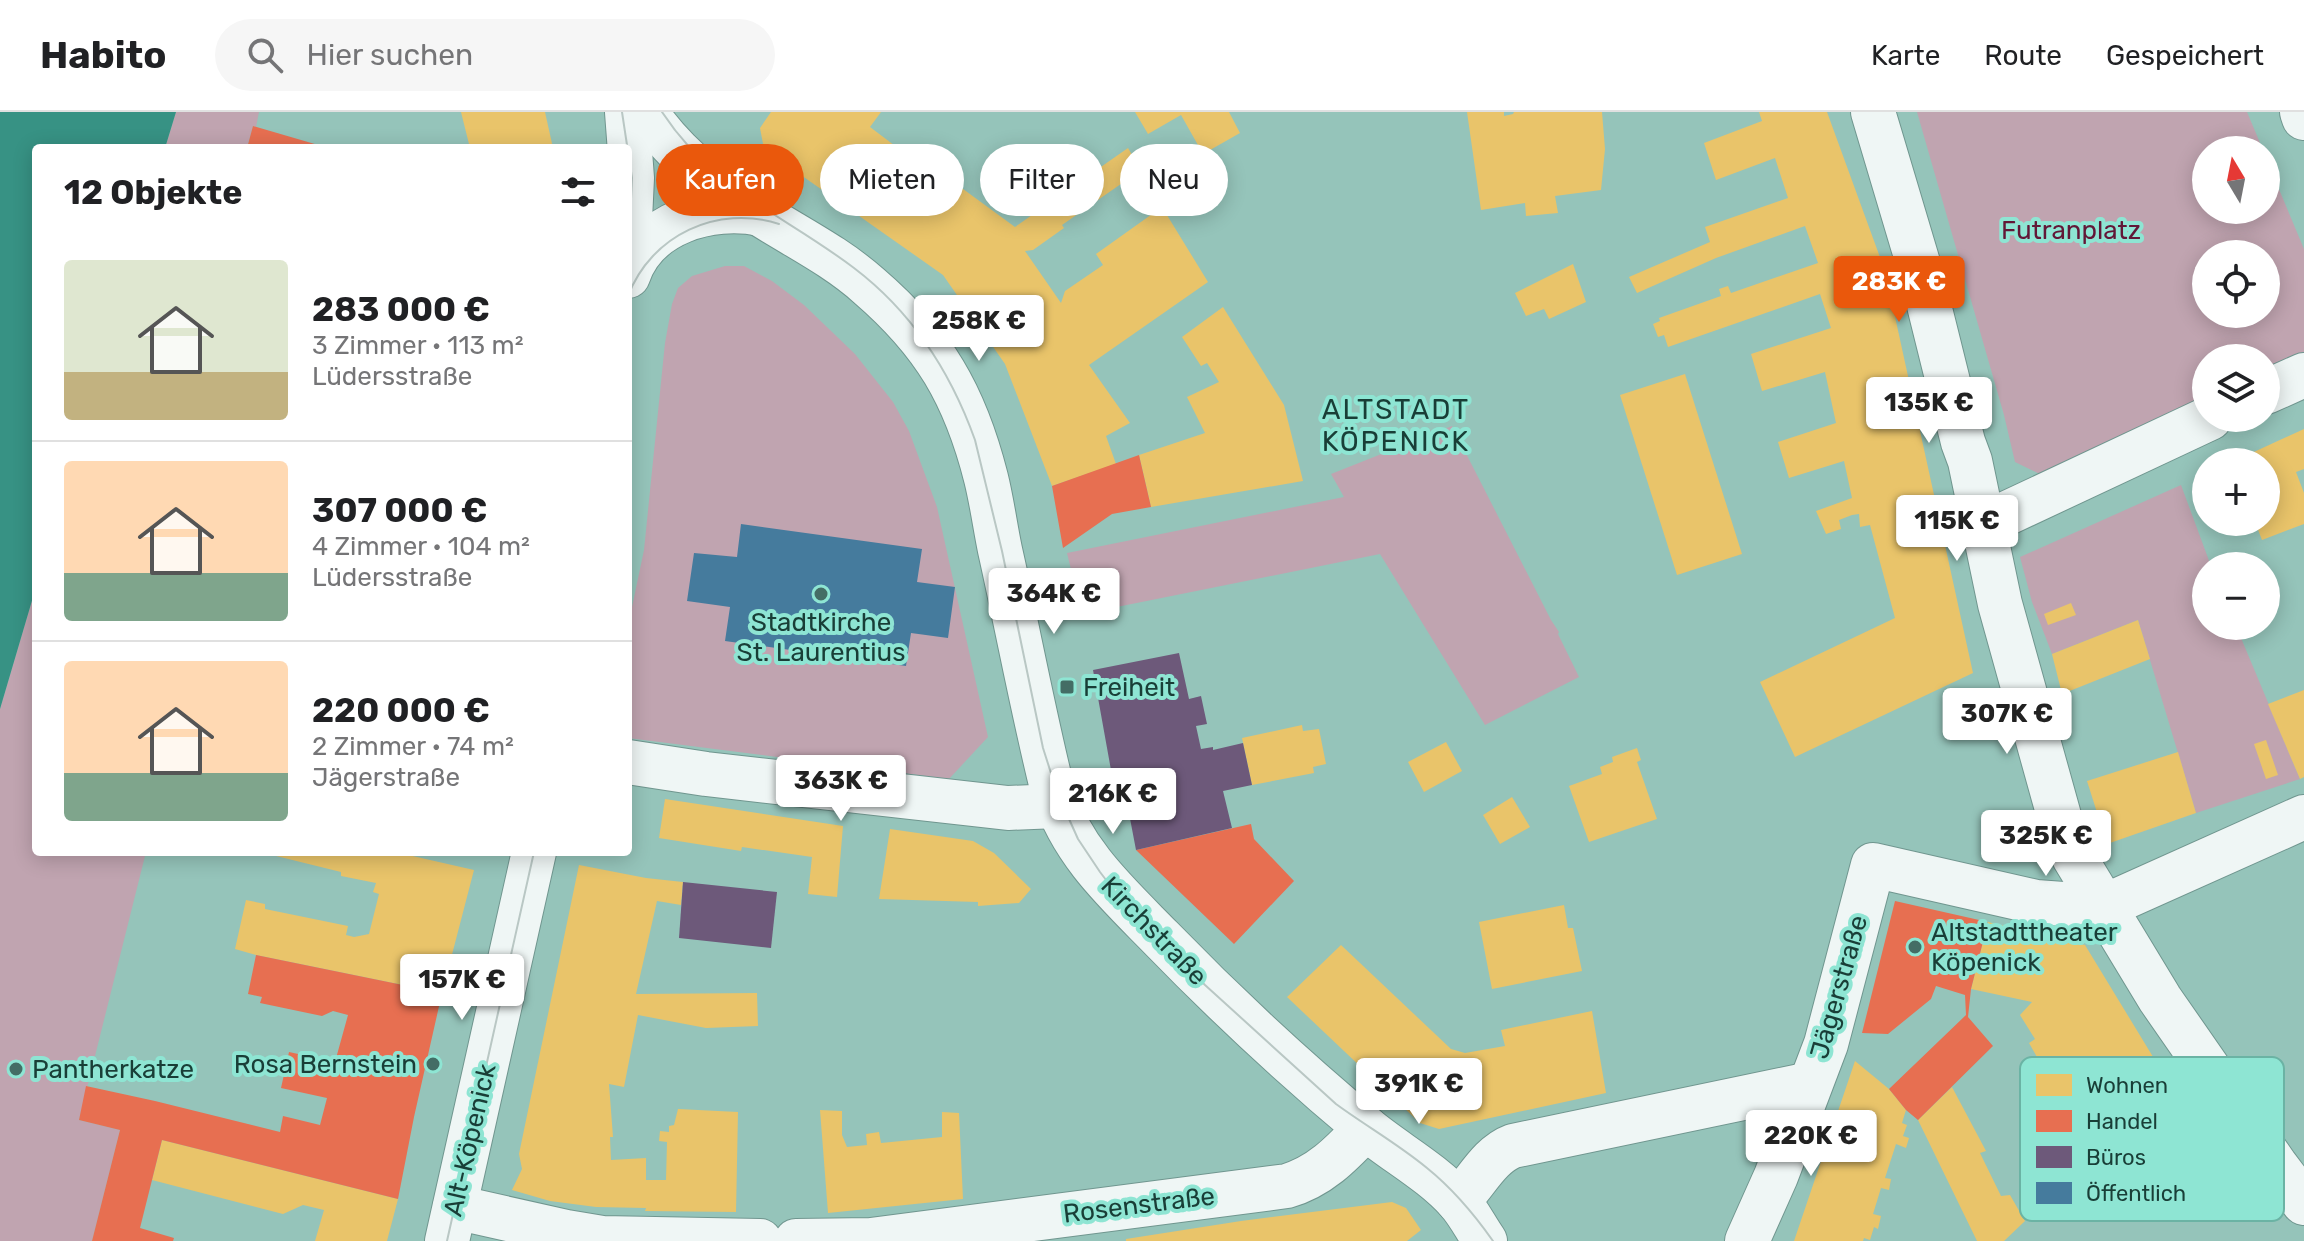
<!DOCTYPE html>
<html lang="de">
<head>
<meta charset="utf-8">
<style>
	body { margin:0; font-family:Rubik,sans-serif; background:#f6f6f6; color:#202124; height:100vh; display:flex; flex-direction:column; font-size:30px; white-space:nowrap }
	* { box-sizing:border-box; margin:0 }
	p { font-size:26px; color:#757577 }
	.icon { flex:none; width:44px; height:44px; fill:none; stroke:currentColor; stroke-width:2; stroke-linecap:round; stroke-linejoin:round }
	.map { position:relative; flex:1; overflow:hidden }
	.panel { position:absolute; left:32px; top:32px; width:600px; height:712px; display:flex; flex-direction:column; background:#fff; border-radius:8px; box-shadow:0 4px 20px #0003 }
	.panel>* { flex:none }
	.banner { position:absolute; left:656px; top:32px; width:760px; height:72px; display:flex; gap:16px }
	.needle { width:52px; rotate:350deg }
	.fabs { position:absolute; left:2192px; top:24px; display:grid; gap:16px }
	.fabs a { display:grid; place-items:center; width:88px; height:88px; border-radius:50%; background:#fff; box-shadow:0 4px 20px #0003; font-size:40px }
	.price { position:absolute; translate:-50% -68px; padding:0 18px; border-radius:8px; background:#fff; color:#222; font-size:26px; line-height:52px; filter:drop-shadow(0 2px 4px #0008) }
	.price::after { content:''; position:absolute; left:50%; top:48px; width:24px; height:18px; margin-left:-12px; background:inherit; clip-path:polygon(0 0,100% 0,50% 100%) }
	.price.current { background:#ea580c; color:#fff }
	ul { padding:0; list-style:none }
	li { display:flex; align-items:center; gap:24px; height:200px; padding:0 32px }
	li+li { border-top:2px solid #e0e0e0 }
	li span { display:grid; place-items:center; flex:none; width:224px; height:160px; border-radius:8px; color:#555 }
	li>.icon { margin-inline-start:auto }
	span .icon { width:96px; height:96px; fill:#fffc; stroke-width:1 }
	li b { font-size:34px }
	h2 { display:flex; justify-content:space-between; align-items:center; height:96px; padding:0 32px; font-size:34px }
	.pill { padding:0 28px; border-radius:36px; background:#fff; box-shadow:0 4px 20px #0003; font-size:28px; line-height:72px }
	.pill.current { background:#ea580c; color:#fff }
	header { display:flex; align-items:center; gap:48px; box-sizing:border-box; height:112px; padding:0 40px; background:#fff; border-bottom:2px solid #e0e0e0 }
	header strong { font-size:38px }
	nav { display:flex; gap:44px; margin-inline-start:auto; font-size:28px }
	.search { width:560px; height:72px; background:#f6f6f6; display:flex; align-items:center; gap:20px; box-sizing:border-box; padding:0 28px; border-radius:44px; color:#757577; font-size:30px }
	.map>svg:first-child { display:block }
	.green { fill:#c0a4b0; fill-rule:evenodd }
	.water { fill:#379284 }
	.homes { fill:#e9c46a }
	.shops { fill:#e76f51 }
	.offices { fill:#6d597a }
	.public { fill:#457b9d }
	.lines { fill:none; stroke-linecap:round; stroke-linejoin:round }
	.minor-casing { stroke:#70968f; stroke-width:46 }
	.minor { stroke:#eff6f5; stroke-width:44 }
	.tram { stroke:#b9c7c4; stroke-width:2 }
	.poi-dot { fill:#446d65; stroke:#8ee5d3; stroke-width:3 }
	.labels { text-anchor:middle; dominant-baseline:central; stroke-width:8; stroke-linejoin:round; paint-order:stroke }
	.park-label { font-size:26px; fill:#621737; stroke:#8ee5d3 }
	.poi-label { font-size:26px; fill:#193e37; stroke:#8ee5d3; text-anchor:start }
	.street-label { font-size:26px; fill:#193e37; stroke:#8ee5d3 }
	.neighbourhood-label { font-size:28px; letter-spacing:2px; fill:#193e37; stroke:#8ee5d3 }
	.key { fill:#8ee5d3; stroke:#6bb3a4; stroke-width:2 }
	.key-label { font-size:22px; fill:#193e37 }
</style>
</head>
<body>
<header>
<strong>Habito</strong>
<div class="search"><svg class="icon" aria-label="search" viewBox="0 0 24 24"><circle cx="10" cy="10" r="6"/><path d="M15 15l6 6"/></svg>Hier suchen</div>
<nav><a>Karte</a><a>Route</a><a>Gespeichert</a></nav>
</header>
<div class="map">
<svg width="2304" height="1129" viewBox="0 0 2304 1129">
	<rect width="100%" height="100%" fill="#95c4ba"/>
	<g class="green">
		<path d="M176 0H259L256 15 253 14 247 36H165Z"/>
		<path d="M1917 0H2247L2263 38H2206V98H2266V46L2304 137V245L2266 261V246H2206V287L2044 364 2015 350 2004 303ZM2206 142H2266V202H2206Z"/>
		<path d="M725 154H744L772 169 804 193 855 242 893 290 909 319 937 395 988 625 949 667 628 626V514L644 438 665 231 672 192 678 176 692 164Z"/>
		<path d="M1452 314 1551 508 1559 520 1558 522 1579 565 1485 613 1380 442 1082 502 1067 441 1344 385 1331 362Z"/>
		<path d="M2181 373 2211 454H2206V514H2236L2300 667 2196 701 2138 508 2052 542 2032 490 2020 445Z"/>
		<path d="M36 475V740H146L79 1008 120 1018 92 1129H0V597Z"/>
	</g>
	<path class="water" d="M0 0H176L165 36H36V475L0 597Z"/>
	<g class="homes">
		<path d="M461 0H545L553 36H470Z"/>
		<path d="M771 0H881L870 15 919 52 922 47 1015 115 1128 36 1141 58 1062 113 1064 116 1033 138 1025 139 1061 191 1065 179 1103 153 1096 142 1162 95 1208 170 1089 253 1130 311 1106 324 1116 352 1052 374 1005 252 943 163 764 37 760 16Z"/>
		<path d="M1135 0H1229L1240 21 1203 42 1181 3 1148 22Z"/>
		<path d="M1467 0H1504V4L1513 2 1514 0H1602L1605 37 1601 78 1555 84 1558 101 1526 104 1525 91 1481 98Z"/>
		<path d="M1759 0H1827L1885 159 1973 561 1795 645 1760 570 1895 506 1870 413 1860 415 1859 402 1852 403 1839 408 1841 417 1826 422 1816 399 1852 386 1844 349 1789 366 1778 330 1836 311 1825 260 1762 279 1751 242 1831 216 1820 182 1668 235 1664 223 1658 225 1653 212 1660 209 1659 206 1721 184 1719 177 1728 174 1731 181 1818 151 1805 114 1716 146 1637 181 1629 165 1710 130 1705 115 1788 86 1775 46 1716 68 1704 31 1762 9Z"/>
		<path d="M1573 152 1586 190 1549 207 1544 197 1526 204 1515 181Z"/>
		<path d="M1223 195 1284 293 1303 369 1151 395 1139 343 1205 321 1187 285 1219 270 1207 251 1201 254 1182 225Z"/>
		<path d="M1685 262 1742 442 1677 463 1620 283Z"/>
		<path d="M2304 317V357L2296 360 2304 381V412L2262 428 2255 410H2266V350H2232Z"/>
		<path d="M2071 491 2076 503 2048 513 2044 502Z"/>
		<path d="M2138 508 2150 547 2062 582 2052 542Z"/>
		<path d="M2304 578V665L2300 667 2268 592Z"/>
		<path d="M1302 613 1303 619 1319 617 1326 652 1313 655 1314 661 1252 673 1242 626Z"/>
		<path d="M2266 628 2278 663 2266 667 2254 632Z"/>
		<path d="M1446 630 1462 659 1424 680 1408 650Z"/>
		<path d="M1637 636 1641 648 1637 650 1657 707 1589 730 1569 674 1602 662 1600 655 1613 650 1612 645Z"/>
		<path d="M2178 640 2196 701 2107 732 2087 669Z"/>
		<path d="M1512 685 1530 715 1500 732 1483 703Z"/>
		<path d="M665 687 843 714 837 785 808 782 812 745 742 735 741 739 659 726Z"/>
		<path d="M890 717 973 729 994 741 1031 777 1019 791 978 794V790L879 787Z"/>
		<path d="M260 740H395L474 758 442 881 256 843 235 837 246 788 265 792V797L348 814 346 823 354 825 369 822 379 782 373 780 376 771 341 764V760Z"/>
		<path d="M579 753 646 766 683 770 681 793 657 789 636 882 757 881 758 914 706 916 638 903 624 975 609 972 613 1025H610L611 1048 646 1046V1068H666L667 1030 659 1029 660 1019 669 1020V1014L674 1013 678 997 738 1000 736 1100 645 1099 646 1096 596 1095 550 1089 512 1078 522 1057 519 1042Z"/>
		<path d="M1564 793 1568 816H1573L1582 859 1492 877 1479 810Z"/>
		<path d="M1988 810 2085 833 2237 1083 2192 1109 2185 1098 2166 1109 2148 1079 2168 1068 2138 1014 2094 1048 2085 1035 2090 1025 2080 1011H2077L2066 992 2073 987 2050 950 2041 952 2029 931 2035 927 2020 903 2032 890 1971 877Z"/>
		<path d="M1341 833 1451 937 1465 941 1505 934 1501 918 1592 899 1606 981 1439 1017 1420 1011 1287 885Z"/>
		<path d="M1855 949 1889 977 1906 998 1902 1011 1907 1013 1903 1024 1909 1026 1906 1036 1896 1032 1885 1066 1891 1067 1889 1078 1881 1076 1873 1102 1881 1104 1878 1117 1874 1115 1870 1128 1864 1126 1863 1129H1794Z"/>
		<path d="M1952 975 1986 1039 1980 1041 2001 1084 2010 1083 2025 1109 2004 1129H1977L1918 1008Z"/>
		<path d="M820 998 842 999V1023L847 1035 867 1033 866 1022 879 1020 881 1031 942 1025V1000L959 1001 963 1087 828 1101Z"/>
		<path d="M162 1028 398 1087 387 1129H315L324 1098 303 1093 283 1102 152 1068Z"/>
		<path d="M1392 1090 1406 1096 1421 1118 1407 1129H1126V1127L1241 1109Z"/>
	</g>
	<g class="shops">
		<path d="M253 14 325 35V36H247Z"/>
		<path d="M1139 343 1151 395 1112 402 1063 436 1052 374Z"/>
		<path d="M1251 712 1254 727 1294 769 1234 832 1136 738Z"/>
		<path d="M1895 789 1988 810 1971 877 1968 905 1993 934 1918 1008 1906 998 1889 977 1966 903 1965 883 1936 874 1931 887 1888 922 1862 921Z"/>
		<path d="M256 843 442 881 414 1005 398 1087 162 1028 140 1116 174 1126 173 1129H92L120 1018 79 1008 86 974 155 989 280 1020 283 1004 320 1013 327 986 281 976 289 940 335 950 348 903 333 899 322 904 260 891 262 885 248 882Z"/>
	</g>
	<g class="offices">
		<path d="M1179 541 1189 587 1201 584 1207 612 1196 614 1201 637 1213 635V638L1243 631 1252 673 1223 679 1232 716 1136 738 1128 696 1118 697 1093 558Z"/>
		<path d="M683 770 777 780 771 836 679 826Z"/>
	</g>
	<path class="public" d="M741 412 922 437 917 470 955 475 948 526 911 521 906 554 725 529 730 495 687 489 694 441 737 445Z"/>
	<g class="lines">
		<defs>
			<g id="minor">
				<path d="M627 0 632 66 628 149"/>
				<path d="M646 0C678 48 725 81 773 110 806 130 840 148 869 174 934 230 965 283 986 366 992 390 995 414 1000 438 1018 518 1033 600 1053 680 1072 741 1118 782 1161 826 1226 893 1295 957 1367 1017 1396 1041 1432 1060 1458 1089 1468 1100 1476 1116 1485 1129"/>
				<path d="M1873 0 1921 161 1963 330 1970 349 2000 492 2059 704 2074 745 2160 887 2276 1054 2304 1091"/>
				<path d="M2302 0 2304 6"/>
				<path d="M628 164C646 110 711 92 761 102"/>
				<path d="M2266 280 2304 263"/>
				<path d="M1984 412 2210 306"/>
				<path d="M628 650 706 662 1008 696 1057 694"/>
				<path d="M1458 1089C1476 1071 1489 1043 1513 1034L1810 972"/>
				<path d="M455 1095 566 1120 602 1126 760 1129"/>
				<path d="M447 1129 534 740"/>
				<path d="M796 1129 871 1128 1287 1074C1321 1064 1342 1041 1366 1016"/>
				<path d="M1747 1129 1776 1064 1826 932 1873 753 2036 790 2103 795 2304 705"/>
			</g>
		</defs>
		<use href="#minor" class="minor-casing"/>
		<use href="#minor" class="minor"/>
		<g class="tram">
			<path d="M622 0 632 66 628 149"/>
			<path d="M662 0C714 79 783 102 854 156 912 200 951 261 975 328L1002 439 1043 636 1057 680 1078 727 1100 760 1119 785 1205 873 1336 992C1366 1014 1398 1032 1427 1056 1453 1077 1474 1102 1493 1129"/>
			<path d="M628 184C651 123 718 92 779 112"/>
			<path d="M447 1129 534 740"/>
		</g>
	</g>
	<g class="poi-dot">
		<circle cx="821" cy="482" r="8"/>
		<rect x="1059" y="567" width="16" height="16" rx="4"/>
		<circle cx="1915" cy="835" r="8"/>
		<circle cx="433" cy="952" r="8"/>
		<circle cx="16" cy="957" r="8"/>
	</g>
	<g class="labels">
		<g class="park-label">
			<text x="2071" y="118">Futranplatz</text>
		</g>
		<g class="poi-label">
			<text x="821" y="510" text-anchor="middle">Stadtkirche<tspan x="821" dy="30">St. Laurentius</tspan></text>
			<text x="1083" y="575">Freiheit</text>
			<text x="1931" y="820">Altstadttheater<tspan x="1931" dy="30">Köpenick</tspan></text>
			<text x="417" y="952" text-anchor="end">Rosa Bernstein</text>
			<text x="32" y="957">Pantherkatze</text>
		</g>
		<g class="street-label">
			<text transform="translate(1154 819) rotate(46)">Kirchstraße</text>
			<text transform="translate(1839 875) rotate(-74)">Jägerstraße</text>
			<text transform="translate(470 1028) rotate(-77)">Alt-Köpenick</text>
			<text transform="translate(1139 1093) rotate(-7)">Rosenstraße</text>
		</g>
		<g class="neighbourhood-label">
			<text x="1396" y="297">ALTSTADT<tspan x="1396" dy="32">KÖPENICK</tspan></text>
		</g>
	</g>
	<rect x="2020" y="945" width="264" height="164" rx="12" class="key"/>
	<rect x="2036" y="962" width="36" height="22" fill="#e9c46a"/>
	<rect x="2036" y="998" width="36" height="22" fill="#e76f51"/>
	<rect x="2036" y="1034" width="36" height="22" fill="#6d597a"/>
	<rect x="2036" y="1070" width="36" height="22" fill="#457b9d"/>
	<g class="key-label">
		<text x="2086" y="981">Wohnen</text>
		<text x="2086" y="1017">Handel</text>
		<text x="2086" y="1053">Büros</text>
		<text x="2086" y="1089">Öffentlich</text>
	</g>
</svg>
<div class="fabs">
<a><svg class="needle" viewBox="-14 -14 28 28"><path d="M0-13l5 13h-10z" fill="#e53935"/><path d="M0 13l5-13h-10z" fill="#757577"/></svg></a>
<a><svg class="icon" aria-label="locate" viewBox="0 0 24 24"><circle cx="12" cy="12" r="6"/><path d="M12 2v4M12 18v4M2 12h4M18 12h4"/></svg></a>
<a><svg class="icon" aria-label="layers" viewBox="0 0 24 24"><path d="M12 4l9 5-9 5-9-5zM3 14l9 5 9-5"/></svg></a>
<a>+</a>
<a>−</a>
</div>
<b class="price current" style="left:1899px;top:212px">283K €</b>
<b class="price" style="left:979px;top:251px">258K €</b>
<b class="price" style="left:1929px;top:333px">135K €</b>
<b class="price" style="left:1957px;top:451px">115K €</b>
<b class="price" style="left:1054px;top:524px">364K €</b>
<b class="price" style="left:2007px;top:644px">307K €</b>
<b class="price" style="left:841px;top:711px">363K €</b>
<b class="price" style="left:1113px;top:724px">216K €</b>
<b class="price" style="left:2046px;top:766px">325K €</b>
<b class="price" style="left:462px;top:910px">157K €</b>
<b class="price" style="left:1419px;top:1014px">391K €</b>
<b class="price" style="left:1811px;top:1066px">220K €</b>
<div class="banner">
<a class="pill current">Kaufen</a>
<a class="pill">Mieten</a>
<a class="pill">Filter</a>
<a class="pill">Neu</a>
</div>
<section class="panel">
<h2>12 Objekte<svg class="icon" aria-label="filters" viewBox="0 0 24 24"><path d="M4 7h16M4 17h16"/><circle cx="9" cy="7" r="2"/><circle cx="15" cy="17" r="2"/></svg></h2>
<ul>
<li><span style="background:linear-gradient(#dfe7d0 70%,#c2b280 0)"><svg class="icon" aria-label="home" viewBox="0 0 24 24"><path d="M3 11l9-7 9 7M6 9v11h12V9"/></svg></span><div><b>283 000 €</b><p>3 Zimmer · 113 m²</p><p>Lüdersstraße</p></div></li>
<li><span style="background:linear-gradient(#ffd9b3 70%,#7fa58c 0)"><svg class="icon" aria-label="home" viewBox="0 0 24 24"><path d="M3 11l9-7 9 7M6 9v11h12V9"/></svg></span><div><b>307 000 €</b><p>4 Zimmer · 104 m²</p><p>Lüdersstraße</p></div></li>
<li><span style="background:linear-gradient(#ffd9b3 70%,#7fa58c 0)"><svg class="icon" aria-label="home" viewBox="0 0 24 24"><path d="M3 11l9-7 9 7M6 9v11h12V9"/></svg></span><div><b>220 000 €</b><p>2 Zimmer · 74 m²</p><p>Jägerstraße</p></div></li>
</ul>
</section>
</div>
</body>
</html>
